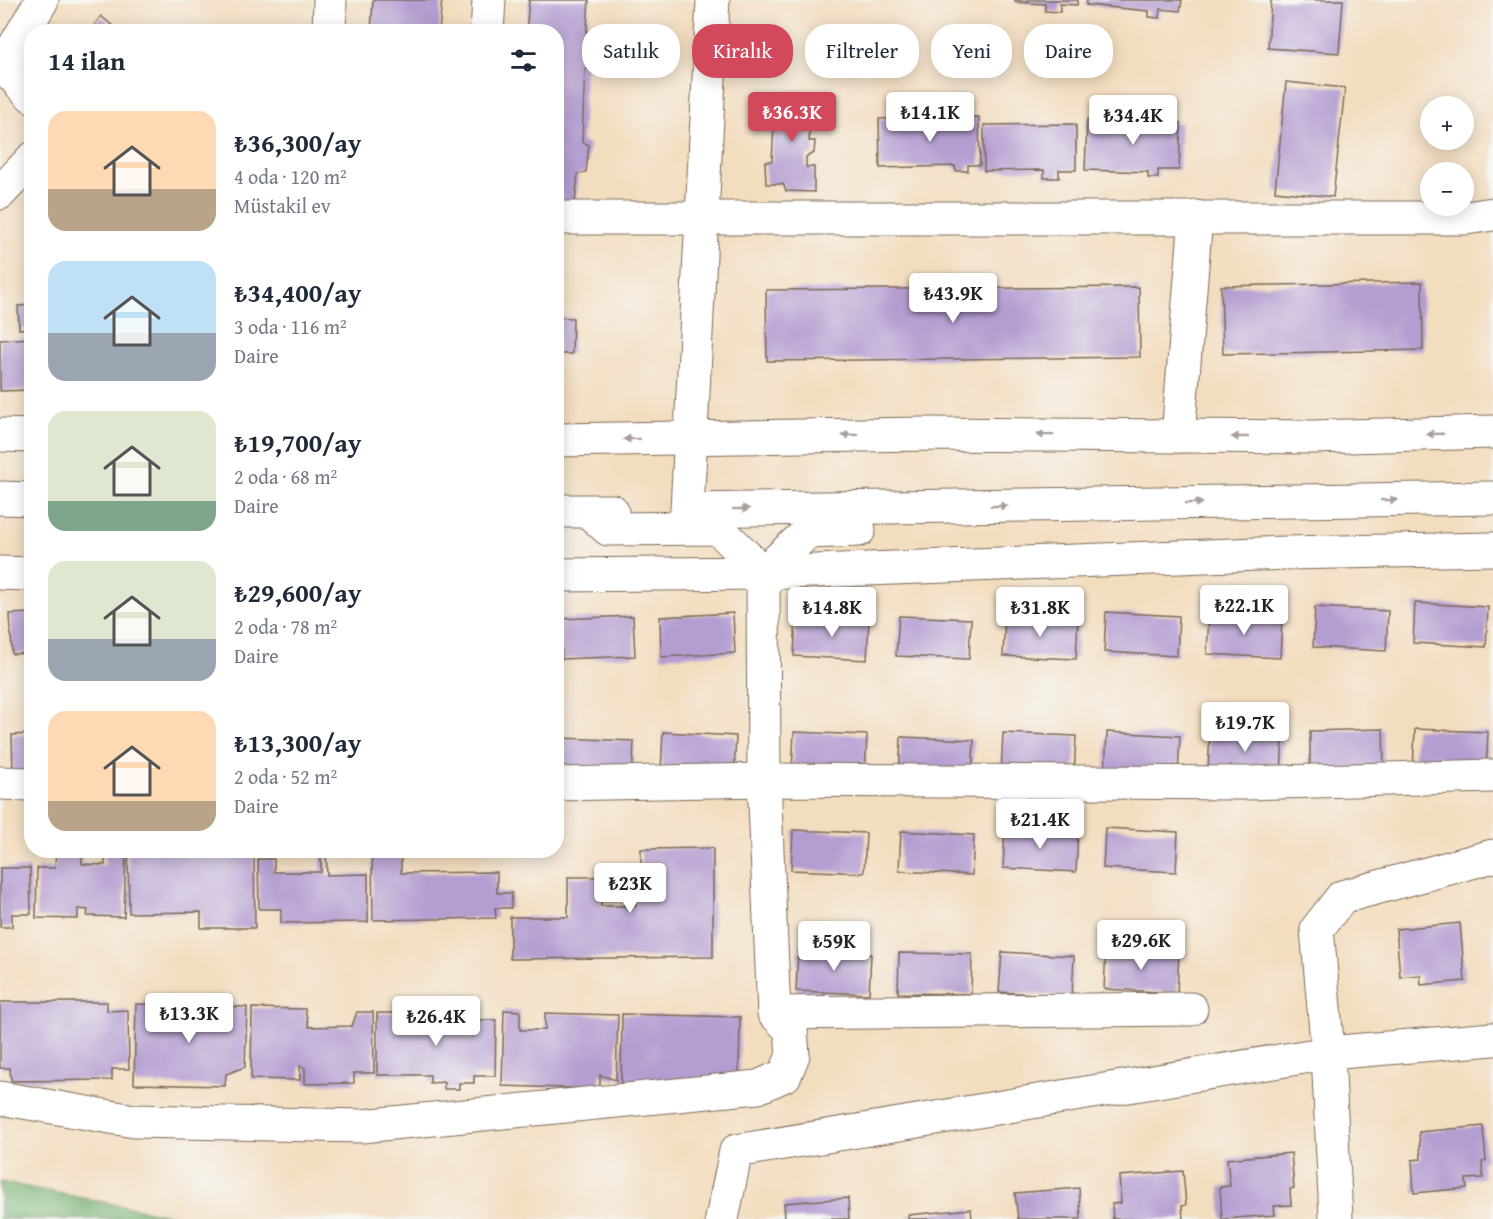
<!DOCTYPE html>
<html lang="tr">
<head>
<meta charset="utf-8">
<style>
	body { margin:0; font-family:"Gentium Book Plus",serif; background:#f2f2f3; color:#1f2937; height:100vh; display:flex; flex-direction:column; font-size:22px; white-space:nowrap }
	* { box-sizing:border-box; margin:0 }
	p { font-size:20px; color:#747a83 }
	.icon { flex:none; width:33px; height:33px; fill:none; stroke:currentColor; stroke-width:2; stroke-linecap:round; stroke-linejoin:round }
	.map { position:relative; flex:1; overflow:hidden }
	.sheet { position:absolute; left:24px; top:24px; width:540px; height:834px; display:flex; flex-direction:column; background:#fff; border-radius:24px; box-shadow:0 3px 15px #0003 }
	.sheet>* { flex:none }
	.hud { position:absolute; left:582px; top:24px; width:570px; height:54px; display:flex; gap:12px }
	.buttons { position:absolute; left:1420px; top:96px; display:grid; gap:12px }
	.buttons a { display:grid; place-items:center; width:54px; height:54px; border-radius:50%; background:#fff; box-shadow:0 3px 15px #0003; font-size:30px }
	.price { position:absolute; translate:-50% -51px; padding:0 14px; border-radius:6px; background:#fff; color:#222; font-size:20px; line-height:39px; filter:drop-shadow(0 2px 3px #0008) }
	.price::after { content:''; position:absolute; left:50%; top:36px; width:18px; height:14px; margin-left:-9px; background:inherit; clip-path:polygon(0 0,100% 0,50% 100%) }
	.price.active { background:#d1495b; color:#fff }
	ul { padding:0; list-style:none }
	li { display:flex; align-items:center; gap:18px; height:150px; padding:0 24px }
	li span { display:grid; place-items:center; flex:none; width:168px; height:120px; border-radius:18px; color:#555 }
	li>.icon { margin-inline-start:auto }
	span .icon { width:72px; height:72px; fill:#fffc; stroke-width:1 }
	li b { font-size:26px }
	h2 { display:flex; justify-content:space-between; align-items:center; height:72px; padding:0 24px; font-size:26px }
	.pill { padding:0 21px; border-radius:24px; background:#fff; box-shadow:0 3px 15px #0003; font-size:21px; line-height:54px }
	.pill.active { background:#d1495b; color:#fff }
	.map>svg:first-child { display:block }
	.forest { fill:#74b070; stroke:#586d47; stroke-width:1.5 }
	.building { fill:#b49dd1 }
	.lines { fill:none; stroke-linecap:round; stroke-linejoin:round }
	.minor-casing { stroke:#7b6956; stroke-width:35 }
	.minor { stroke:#fff; stroke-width:33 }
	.oneway { fill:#a79f9a }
</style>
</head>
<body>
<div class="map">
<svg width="1493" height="1219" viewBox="0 0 1493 1219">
	<rect width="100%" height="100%" fill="#f6f6f2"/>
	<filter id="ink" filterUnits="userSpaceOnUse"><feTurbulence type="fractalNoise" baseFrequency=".0167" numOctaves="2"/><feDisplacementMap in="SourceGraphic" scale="12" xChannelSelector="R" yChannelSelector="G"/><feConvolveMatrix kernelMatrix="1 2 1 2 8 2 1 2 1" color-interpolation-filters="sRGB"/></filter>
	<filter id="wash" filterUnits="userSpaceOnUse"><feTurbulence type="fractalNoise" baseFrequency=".008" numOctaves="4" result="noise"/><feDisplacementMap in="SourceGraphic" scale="24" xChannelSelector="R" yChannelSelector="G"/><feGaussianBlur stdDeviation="1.35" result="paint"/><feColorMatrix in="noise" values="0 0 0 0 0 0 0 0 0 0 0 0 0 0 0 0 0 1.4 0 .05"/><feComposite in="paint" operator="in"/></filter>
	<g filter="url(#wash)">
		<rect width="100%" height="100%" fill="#f3ddbf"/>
		<path class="forest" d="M0 1182 179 1217 183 1219H0Z"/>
		<g id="blocks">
			<g class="building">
				<path d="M373 0H442L439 32H371Z"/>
				<path d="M529 0H589L586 41 594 42 592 68 585 69 582 142 589 145 586 172 578 174 575 203 556 202V32H526Z"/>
				<path d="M1015 0H1078L1077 5 1060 4V12L1045 11V4L1015 2Z"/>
				<path d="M1087 0H1182L1180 11 1160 9 1159 18 1149 17V11L1086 5Z"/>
				<path d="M1271 0H1343L1339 53 1268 48Z"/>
				<path d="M101 16 120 32H89Z"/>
				<path d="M1286 82 1345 88 1333 197 1275 191Z"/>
				<path d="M789 91 804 92 803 101 819 102V124L809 129V141H815L814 153 806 157V167H814V192L786 191 783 184H766L765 162 772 161 774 124 768 121V103L784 102Z"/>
				<path d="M979 117 980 165H968V171H956L955 166 880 168 879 119Z"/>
				<path d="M1087 119 1181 123 1179 170H1158V178H1148V172L1085 170Z"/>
				<path d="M1076 124V170H1059V178H1044V170L984 171V125Z"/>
				<path d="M1422 282 1423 350 1223 354 1221 286Z"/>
				<path d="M1139 287 1140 357 767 361 766 290Z"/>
				<path d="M32 305V328L19 329 18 306Z"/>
				<path d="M556 317 573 318 572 354H558L559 330H556Z"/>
				<path d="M32 338V390L0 391V340Z"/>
				<path d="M1415 603 1488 607 1486 647 1413 643Z"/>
				<path d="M1315 607 1388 611 1386 651 1313 647Z"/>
				<path d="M1106 612 1179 616 1177 656 1104 652Z"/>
				<path d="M32 613V653L12 654 10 614Z"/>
				<path d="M733 613 735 653 661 657 660 617Z"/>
				<path d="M1209 614 1282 618 1280 658 1207 654Z"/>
				<path d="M633 616 635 656 562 659 560 619Z"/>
				<path d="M796 616 869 620 867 660 794 656Z"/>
				<path d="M899 616 971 619 969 659 896 656Z"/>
				<path d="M1005 616 1078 619 1076 659 1003 656Z"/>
				<path d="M1383 729 1384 769 1310 771V731Z"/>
				<path d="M1415 729 1488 732 1486 772 1413 769Z"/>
				<path d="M1210 731 1283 735 1281 775 1208 772Z"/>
				<path d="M663 732 736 736 734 776 661 772Z"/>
				<path d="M794 732 867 735 865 775 792 772Z"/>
				<path d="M1107 732 1180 736 1178 776 1105 772Z"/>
				<path d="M1003 733 1076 736 1074 776 1001 773Z"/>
				<path d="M32 734V774L13 775 12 735Z"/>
				<path d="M901 737 974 740 972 780 899 777Z"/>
				<path d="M561 738 634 741 632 781 559 778Z"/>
				<path d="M1005 828 1078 832 1076 872 1003 868Z"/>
				<path d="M1105 828 1178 832 1176 872 1103 868Z"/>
				<path d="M793 830 866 833 864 873 791 870Z"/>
				<path d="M901 831 974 835 972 875 899 871Z"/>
				<path d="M713 848V957L510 959V917H568V877H601V906H636V897H613V872L641 871V849Z"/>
				<path d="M56 850H82V864L105 865V850H126L124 917 87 916 88 910 78 909V919L36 918 37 868H55Z"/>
				<path d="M209 850H254L255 928H201V912L129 913 128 851Z"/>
				<path d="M321 850H326L327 875 368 874V922L281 923V909H259L258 859H274V872H321Z"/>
				<path d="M372 854H401V873L497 872V893H512L511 908H495L496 918 373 920Z"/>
				<path d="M0 868H30L31 914H12V927H0Z"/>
				<path d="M1460 923 1465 981 1421 985 1420 975 1400 977 1396 929Z"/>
				<path d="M1106 949 1179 953 1177 993 1104 989Z"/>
				<path d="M798 951 871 954 869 994 796 991Z"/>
				<path d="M1002 952 1074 956 1072 996 999 992Z"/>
				<path d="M899 953 972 954 971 994 898 993Z"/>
				<path d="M0 1002H107V1011L128 1010 129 1069H112V1080L11 1081 10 1068H0Z"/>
				<path d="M136 1004 247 1007 245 1067 226 1074 225 1086 134 1084Z"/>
				<path d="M252 1008 305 1009 309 1027 352 1026 357 1012H373L374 1073H354V1083L305 1084V1068L300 1066V1080L251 1079Z"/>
				<path d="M504 1010 520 1011V1030H545V1013L618 1015 616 1080 600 1075V1089L502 1086Z"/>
				<path d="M377 1013H473V1020H496L495 1076H474V1083H459V1089H444V1082L430 1083V1075H377Z"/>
				<path d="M622 1014 740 1017 739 1075 621 1084Z"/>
				<path d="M1483 1126 1486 1161 1482 1162 1483 1178 1466 1179 1467 1188 1414 1193 1412 1160 1421 1159 1419 1132Z"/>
				<path d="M1291 1153 1294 1188 1290 1189 1291 1205 1274 1206 1275 1215 1222 1219 1220 1187 1230 1186 1227 1159Z"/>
				<path d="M1183 1171 1186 1205 1182 1206 1183 1219H1113L1112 1204 1121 1203 1119 1176Z"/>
				<path d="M1079 1188 1081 1219H1018L1015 1193Z"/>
				<path d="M848 1198 849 1219H785L784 1203Z"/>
				<path d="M971 1209 972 1219H908V1215Z"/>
			</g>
		</g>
	</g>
	<g filter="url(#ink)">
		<use href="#blocks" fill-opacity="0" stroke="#7b6956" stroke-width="1.5"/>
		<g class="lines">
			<defs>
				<g id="minor">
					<path d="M329 32 330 0"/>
					<path d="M487 32 489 0"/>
					<path d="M0 65C9 70 23 88 32 96"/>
					<path d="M3 66 42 0"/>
					<path d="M0 193 32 159"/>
					<path d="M556 218H1466L1493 214"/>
					<path d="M0 435 32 436"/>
					<path d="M1178 436 1196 217"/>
					<path d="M556 440 923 434 1312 437 1493 432"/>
					<path d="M0 498 32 499"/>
					<path d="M687 510 1493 498"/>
					<path d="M687 510 713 0"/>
					<path d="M556 511H612"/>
					<path d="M0 573 32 574"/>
					<path d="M763 573 808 532 859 530"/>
					<path d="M556 575 763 573 1286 553 1493 549"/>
					<path d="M0 783 32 784"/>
					<path d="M556 784 764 780 1248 783 1493 776"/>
					<path d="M774 1013 1191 1009"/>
					<path d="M0 1098 134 1121 362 1126 758 1087 785 1075 793 1055 791 1030 774 1013 764 780 763 573 718 528 608 529 589 512"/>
					<path d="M722 1219 736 1151 1328 1053 1493 1039"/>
					<path d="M1336 1219 1328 1053 1317 929 1342 897 1493 856"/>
				</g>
			</defs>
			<use href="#minor" class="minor-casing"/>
			<use href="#minor" class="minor"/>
		</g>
		<defs><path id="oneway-solid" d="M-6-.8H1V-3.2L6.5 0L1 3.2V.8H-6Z" transform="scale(1.5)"/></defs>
		<g class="oneway">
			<use href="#oneway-solid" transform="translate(1435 434) rotate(178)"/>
			<use href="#oneway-solid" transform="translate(850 435) rotate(179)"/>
			<use href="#oneway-solid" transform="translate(1045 435) rotate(-179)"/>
			<use href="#oneway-solid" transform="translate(1240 437) rotate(-180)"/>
			<use href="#oneway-solid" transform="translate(632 439) rotate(179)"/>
			<use href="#oneway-solid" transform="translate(1389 500) rotate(-1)"/>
			<use href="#oneway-solid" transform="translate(1194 503) rotate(-1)"/>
			<use href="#oneway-solid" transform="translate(999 506) rotate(-1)"/>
			<use href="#oneway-solid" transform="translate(741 509) rotate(-1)"/>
		</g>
	</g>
</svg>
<div class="buttons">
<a>+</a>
<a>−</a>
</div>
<b class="price active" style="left:792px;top:143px">₺36.3K</b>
<b class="price" style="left:930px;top:143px">₺14.1K</b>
<b class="price" style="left:1133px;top:146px">₺34.4K</b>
<b class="price" style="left:953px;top:324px">₺43.9K</b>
<b class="price" style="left:1244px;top:636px">₺22.1K</b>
<b class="price" style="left:832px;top:638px">₺14.8K</b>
<b class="price" style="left:1040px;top:638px">₺31.8K</b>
<b class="price" style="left:1245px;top:753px">₺19.7K</b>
<b class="price" style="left:1040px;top:850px">₺21.4K</b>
<b class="price" style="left:630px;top:914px">₺23K</b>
<b class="price" style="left:1141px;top:971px">₺29.6K</b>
<b class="price" style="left:834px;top:972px">₺59K</b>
<b class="price" style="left:189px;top:1044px">₺13.3K</b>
<b class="price" style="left:436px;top:1047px">₺26.4K</b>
<div class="hud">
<a class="pill">Satılık</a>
<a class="pill active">Kiralık</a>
<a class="pill">Filtreler</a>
<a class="pill">Yeni</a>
<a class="pill">Daire</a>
</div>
<section class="sheet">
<h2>14 ilan<svg class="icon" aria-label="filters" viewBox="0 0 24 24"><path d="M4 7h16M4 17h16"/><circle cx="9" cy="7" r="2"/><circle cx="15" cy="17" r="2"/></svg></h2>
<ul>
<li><span style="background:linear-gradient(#ffd9b3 65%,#b9a48a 0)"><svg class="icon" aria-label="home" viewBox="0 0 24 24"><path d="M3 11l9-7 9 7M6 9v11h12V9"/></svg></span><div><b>₺36,300/ay</b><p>4 oda · 120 m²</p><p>Müstakil ev</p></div></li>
<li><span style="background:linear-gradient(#bfe0f5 60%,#9aa5b1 0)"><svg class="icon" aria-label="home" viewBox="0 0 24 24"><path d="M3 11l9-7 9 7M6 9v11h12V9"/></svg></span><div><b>₺34,400/ay</b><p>3 oda · 116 m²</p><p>Daire</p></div></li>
<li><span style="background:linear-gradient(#dfe7d0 75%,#7fa58c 0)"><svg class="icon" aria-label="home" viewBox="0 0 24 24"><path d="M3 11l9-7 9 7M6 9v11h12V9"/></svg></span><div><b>₺19,700/ay</b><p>2 oda · 68 m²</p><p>Daire</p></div></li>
<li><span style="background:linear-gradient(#dfe7d0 65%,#9aa5b1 0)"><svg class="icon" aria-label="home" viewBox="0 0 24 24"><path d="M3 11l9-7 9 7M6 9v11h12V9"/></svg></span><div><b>₺29,600/ay</b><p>2 oda · 78 m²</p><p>Daire</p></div></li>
<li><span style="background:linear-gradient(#ffd9b3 75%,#b9a48a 0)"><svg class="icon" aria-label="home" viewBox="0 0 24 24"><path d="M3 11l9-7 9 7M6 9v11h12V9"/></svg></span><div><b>₺13,300/ay</b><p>2 oda · 52 m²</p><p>Daire</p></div></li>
</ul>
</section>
</div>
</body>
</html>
